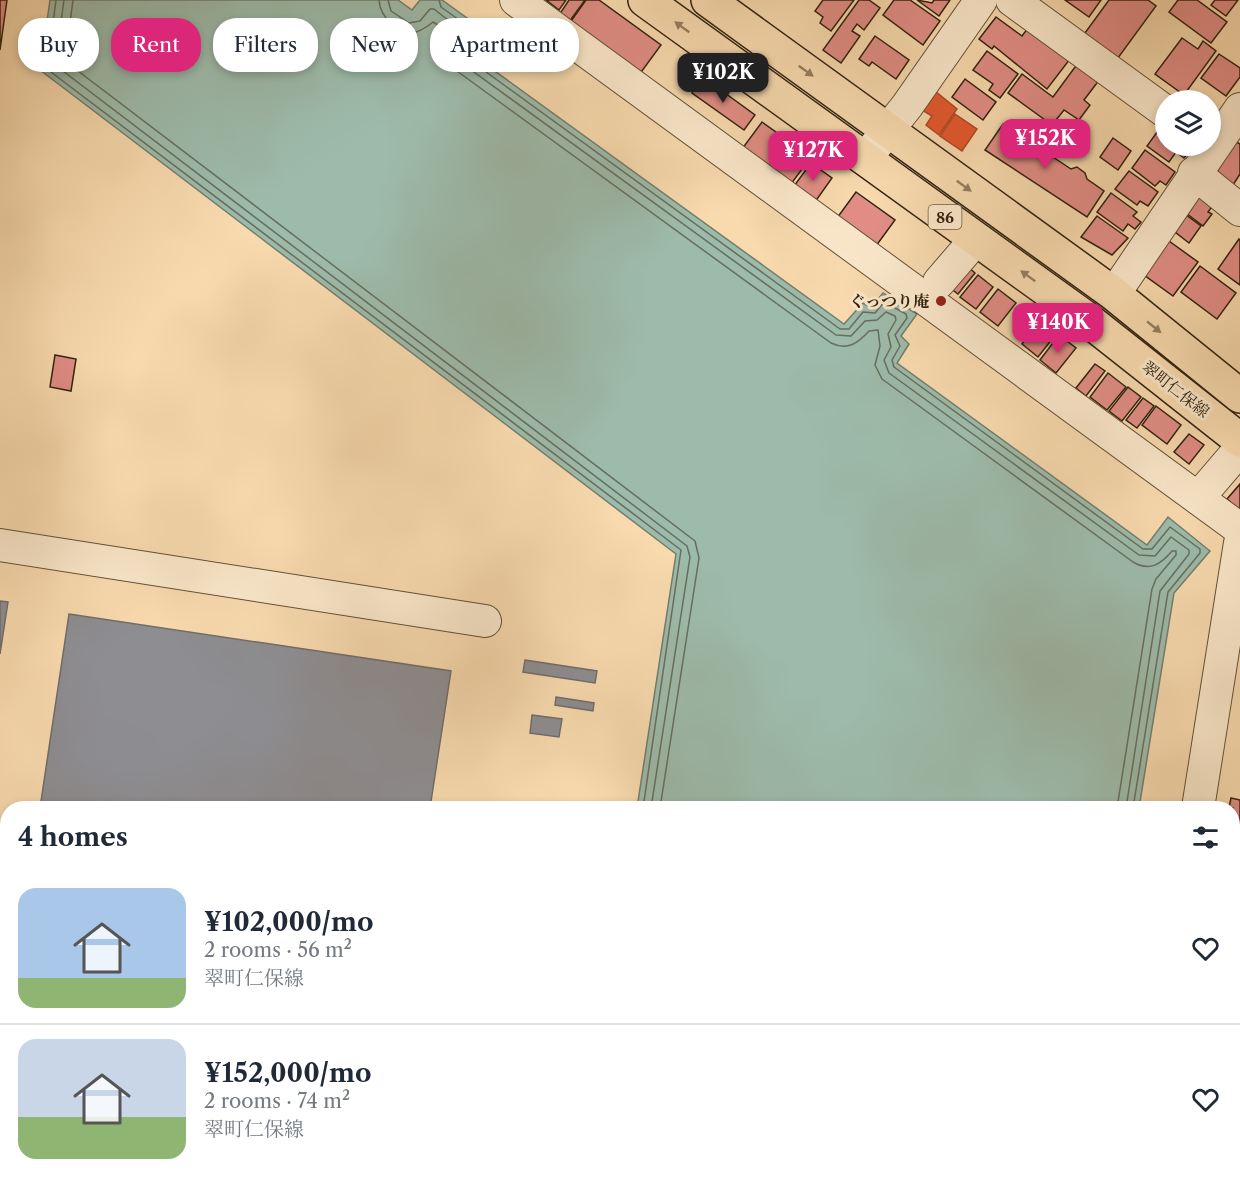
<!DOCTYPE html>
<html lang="en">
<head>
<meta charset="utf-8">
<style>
	body { margin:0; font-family:"Libre Caslon Text","Noto Serif JP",serif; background:#f6f6f7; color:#1f2937; height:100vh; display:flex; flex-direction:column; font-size:22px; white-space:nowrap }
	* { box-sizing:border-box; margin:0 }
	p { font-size:20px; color:#747a83 }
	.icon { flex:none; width:33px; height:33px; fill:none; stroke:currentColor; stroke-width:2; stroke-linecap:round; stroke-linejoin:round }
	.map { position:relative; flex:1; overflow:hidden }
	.sheet { position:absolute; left:0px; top:801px; width:1240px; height:386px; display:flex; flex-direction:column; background:#fff; border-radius:24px 24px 0 0; box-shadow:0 3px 9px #0003 }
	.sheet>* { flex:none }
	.guide { position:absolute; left:18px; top:18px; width:600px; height:54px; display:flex; gap:12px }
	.controls { position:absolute; left:1155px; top:90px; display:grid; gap:12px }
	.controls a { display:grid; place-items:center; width:66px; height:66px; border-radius:50%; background:#fff; box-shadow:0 3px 9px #0003; font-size:30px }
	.price { position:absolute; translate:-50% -51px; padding:0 14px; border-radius:12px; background:#db2777; color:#fff; font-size:20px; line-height:39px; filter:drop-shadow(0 2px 3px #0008) }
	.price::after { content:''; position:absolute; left:50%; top:36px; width:18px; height:14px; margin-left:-9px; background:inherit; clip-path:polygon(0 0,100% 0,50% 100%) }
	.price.on { background:#222; color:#fff }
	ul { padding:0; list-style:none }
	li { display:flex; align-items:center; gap:18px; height:150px; padding:0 18px }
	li+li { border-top:2px solid #e0e1e3 }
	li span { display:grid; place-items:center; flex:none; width:168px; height:120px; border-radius:18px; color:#555 }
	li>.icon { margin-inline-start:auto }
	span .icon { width:72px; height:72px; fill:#fffc; stroke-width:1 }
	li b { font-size:26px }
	h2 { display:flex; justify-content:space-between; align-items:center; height:72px; padding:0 18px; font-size:26px }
	.pill { padding:0 21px; border-radius:24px; background:#fff; box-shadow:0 3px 9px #0003; font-size:21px; line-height:54px }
	.pill.on { background:#db2777; color:#fff }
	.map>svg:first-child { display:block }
	.water { fill:#9dbbab; stroke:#717e6d; stroke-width:1.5 }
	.shops { fill:#e4572e; stroke:#ae4725; stroke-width:1.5 }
	.industry { fill:#8d8d92; stroke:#716d6b; stroke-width:1.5 }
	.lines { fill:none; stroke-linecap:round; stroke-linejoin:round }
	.shore { stroke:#666e5d; stroke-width:1.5 }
	.building { fill:#e18d85; stroke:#30220f; stroke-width:1.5 }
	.minor-casing { stroke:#625037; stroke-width:34 }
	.major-casing { stroke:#30220f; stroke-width:36 }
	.minor { stroke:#fae7ca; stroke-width:32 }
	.major { stroke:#f8daae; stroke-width:33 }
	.oneway { fill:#947e5e }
	.poi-dot { fill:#8f2418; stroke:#fae7ca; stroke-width:2 }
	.labels { text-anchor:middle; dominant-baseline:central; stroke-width:6; stroke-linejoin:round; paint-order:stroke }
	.shield { fill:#fae7ca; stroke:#6d5d47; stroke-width:1.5 }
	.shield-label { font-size:15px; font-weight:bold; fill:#30220f }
	.poi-label { font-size:16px; font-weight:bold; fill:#30220f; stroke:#fae7ca; text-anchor:end }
	.street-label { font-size:16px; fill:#30220f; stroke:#fae7ca }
</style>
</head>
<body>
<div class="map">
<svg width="1240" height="1186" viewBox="0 0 1240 1186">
	<rect width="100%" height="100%" fill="#f8daae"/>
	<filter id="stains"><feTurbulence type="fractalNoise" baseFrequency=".00333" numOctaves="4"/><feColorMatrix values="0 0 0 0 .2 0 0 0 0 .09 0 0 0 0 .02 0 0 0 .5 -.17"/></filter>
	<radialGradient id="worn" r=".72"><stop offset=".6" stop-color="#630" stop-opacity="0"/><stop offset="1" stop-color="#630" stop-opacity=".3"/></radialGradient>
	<g class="water">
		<path d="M50 0H398L412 10 420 0H442L478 26 463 48 844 324 863 303 871 308 883 293 917 314 901 336 909 344 897 363 1147 545 1168 517 1210 551 1174 593 1139 808H637L676 554 40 70Z"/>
		<path d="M579 1179H807L806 1186H578Z"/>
	</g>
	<g class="shops">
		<path d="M935 91 957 109 939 135 926 125 932 116 922 110Z"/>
		<path d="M955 114 977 129 962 151 940 136Z"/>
	</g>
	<g class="industry">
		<path d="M0 601 8 602 0 654Z"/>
		<path d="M69 614 451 671 430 808H40Z"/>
		<path d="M525 660 597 671 595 683 523 672Z"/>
		<path d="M556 697 594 703 593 711 555 705Z"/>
		<path d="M532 715 562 719 559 737 530 733Z"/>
		<path d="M1239 1078H1240V1112H1234Z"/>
		<path d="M0 1101 8 1102V1179H342L341 1186H0Z"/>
		<path d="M462 1179H494L493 1186H461Z"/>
	</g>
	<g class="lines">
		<g class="shore">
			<path d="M56 0 47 69 681 550 643 808"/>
			<path d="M64 0 55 65 687 546 690 557 651 808"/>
			<path d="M73 0 65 61 695 541 699 558 660 808"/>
			<path d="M379 0C380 17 398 35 416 32 423 30 428 26 433 22L444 29 441 50 450 66 831 343C848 351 858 343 869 331L878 330 880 346 875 365 882 379 1133 562C1150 572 1161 564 1172 551H1176V555L1156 579 1152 589 1117 808"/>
			<path d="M388 0 391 11 409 23 420 21 430 9H434L458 28 450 46 456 59 836 335 851 336 865 321 877 320 886 312 895 316 896 320 888 334 891 347 884 360 889 373 1139 555 1155 556 1171 537 1189 550V554L1160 591 1126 808"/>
			<path d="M439 0 441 7 469 27 458 45 460 53 840 329H849L863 312 875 313 884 302 906 314 907 318 895 335 900 346 892 360 894 367 1143 549H1152L1170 527 1200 549V553L1168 592 1133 808"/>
		</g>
	</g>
	<g class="building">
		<path d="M0 0H7L0 50Z"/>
		<path d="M546 0H566L559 10Z"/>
		<path d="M569 0H585L569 22 559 15Z"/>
		<path d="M586 0H599L661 45 639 75 569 24Z"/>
		<path d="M823 0H854L831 31 820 23 823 17 815 11Z"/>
		<path d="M859 0H869L880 8 864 30 857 24 852 31 860 36 841 63 823 50Z"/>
		<path d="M894 0H910L940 21 923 45 883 15Z"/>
		<path d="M917 0 932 3 934 0H950L939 16Z"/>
		<path d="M1065 0H1101L1089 17Z"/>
		<path d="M1109 0H1148L1156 6 1115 62 1082 37Z"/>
		<path d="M1178 0H1197L1227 22 1211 43 1169 12Z"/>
		<path d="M1215 0H1238L1226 16 1211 5Z"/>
		<path d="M996 17 1022 36 1028 28 1070 59 1047 89 994 46 992 49 979 39Z"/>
		<path d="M875 36 909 60 896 79 872 62 869 66 859 59Z"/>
		<path d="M1182 38 1198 49 1203 41 1216 51 1184 95 1155 74Z"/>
		<path d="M987 51 1018 74 1000 98 989 90 993 84 973 70Z"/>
		<path d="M1219 54 1240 68V77L1226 96 1201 78Z"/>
		<path d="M1078 63 1100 79 1084 100 1090 105 1079 120 1064 110 1052 125 1008 93 1022 74 1053 97Z"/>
		<path d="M703 77 755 115 744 130 692 93Z"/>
		<path d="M965 79 996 102 983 120 952 97Z"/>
		<path d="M762 122 811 157 791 184 742 149Z"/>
		<path d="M1003 124 1022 136 1028 135 1036 140 1034 142 1038 147 1071 169 1077 167 1085 173 1087 179 1104 191 1087 217 985 150Z"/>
		<path d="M1160 128 1166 132V146L1193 147 1184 158 1176 152 1169 162 1147 146Z"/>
		<path d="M1113 138 1131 151 1118 170 1100 157Z"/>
		<path d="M1235 141 1240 144V174L1231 188 1214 176Z"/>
		<path d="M1145 150 1175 172 1166 185 1160 181 1155 186 1132 168Z"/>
		<path d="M811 163 832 178 815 202 794 186Z"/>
		<path d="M1129 171 1158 192 1148 206 1140 201 1137 205 1115 189Z"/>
		<path d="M1196 191 1214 204 1208 212 1212 214 1203 226 1186 213Z"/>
		<path d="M856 192 895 220 876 246 837 218Z"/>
		<path d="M1111 193 1137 212 1133 216 1141 222 1135 229 1128 224 1123 231 1097 212Z"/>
		<path d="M1182 212 1201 226 1189 243 1170 228Z"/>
		<path d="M1097 216 1128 238 1112 255 1081 237Z"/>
		<path d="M1239 239 1240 240V285L1218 269Z"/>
		<path d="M1169 241 1198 262 1173 296 1144 275Z"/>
		<path d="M966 265 975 273 958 294 949 287Z"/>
		<path d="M1200 266 1236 293 1217 319 1181 292Z"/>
		<path d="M978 275 993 287 976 309 960 297Z"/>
		<path d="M998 289 1016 303 998 326 980 312Z"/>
		<path d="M1040 321 1056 334 1038 357 1022 344Z"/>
		<path d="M1059 335 1076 348 1056 373 1040 360Z"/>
		<path d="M55 355 76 359 71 391 50 387Z"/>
		<path d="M1095 364 1105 371 1086 396 1076 388Z"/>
		<path d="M1108 373 1126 387 1107 410 1090 397Z"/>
		<path d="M1128 387 1141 397 1122 421 1109 411Z"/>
		<path d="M1143 398 1154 406 1137 428 1126 420Z"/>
		<path d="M1156 406 1181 425 1167 444 1142 425Z"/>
		<path d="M1189 434 1204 445 1189 464 1174 452Z"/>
		<path d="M1240 484V511L1227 499Z"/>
		<path d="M1231 798 1240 800V826L1233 825V808H1229Z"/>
		<path d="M1233 828 1240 829V854L1233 853Z"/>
		<path d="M1233 879 1240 880V902L1233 901Z"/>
		<path d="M1233 905 1240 906V933L1233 932Z"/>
		<path d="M1233 936 1240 937V964L1233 963Z"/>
		<path d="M1233 993 1240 994V1014L1233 1013Z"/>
	</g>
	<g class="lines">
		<defs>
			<g id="minor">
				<path d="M516 0 1240 529"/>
				<path d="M1012 0 1166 112"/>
				<path d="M865 159 907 106 981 0"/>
				<path d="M1194 173 1240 210"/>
				<path d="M939 282 976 239"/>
				<path d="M1114 294 1240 109"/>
				<path d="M1198 498 1240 449"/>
				<path d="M0 545 485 621"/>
				<path d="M1198 808 1240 543"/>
				<path d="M0 1014 8 1015"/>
				<path d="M0 1049 8 1050"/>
				<path d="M1233 1050 1240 1051"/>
				<path d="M1070 1179 1116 1186"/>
			</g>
			<g id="major">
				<path d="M645 0 1083 316 1240 440"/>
				<path d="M708 0 1114 294 1240 396"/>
			</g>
		</defs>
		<use href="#minor" class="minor-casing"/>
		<use href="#major" class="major-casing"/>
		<use href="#minor" class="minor"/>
		<use href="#major" class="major"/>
	</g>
	<defs><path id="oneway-solid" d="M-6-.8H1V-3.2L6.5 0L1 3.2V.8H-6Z" transform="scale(1.5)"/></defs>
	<g class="oneway">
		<use href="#oneway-solid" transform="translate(682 27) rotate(-144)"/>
		<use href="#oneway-solid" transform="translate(806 71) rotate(36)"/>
		<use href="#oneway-solid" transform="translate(964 186) rotate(36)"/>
		<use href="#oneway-solid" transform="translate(1028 276) rotate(-144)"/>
		<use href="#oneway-solid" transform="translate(1154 327) rotate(39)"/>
	</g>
	<circle class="poi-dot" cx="941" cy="301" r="6"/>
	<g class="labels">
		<rect class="shield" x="928.5" y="205" width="33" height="24" rx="4.5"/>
		<g class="shield-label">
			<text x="945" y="217">86</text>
		</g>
		<g class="poi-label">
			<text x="929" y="301">ぐっつり庵</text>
		</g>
		<g class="street-label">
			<text transform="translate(1176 389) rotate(38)">翠町仁保線</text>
		</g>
	</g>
	<rect width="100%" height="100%" filter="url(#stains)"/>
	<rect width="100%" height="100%" fill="url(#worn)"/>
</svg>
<div class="controls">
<a><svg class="icon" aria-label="layers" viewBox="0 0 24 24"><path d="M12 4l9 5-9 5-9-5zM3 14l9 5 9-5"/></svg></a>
</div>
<b class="price on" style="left:723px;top:104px">¥102K</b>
<b class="price" style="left:1045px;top:170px">¥152K</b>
<b class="price" style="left:813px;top:182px">¥127K</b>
<b class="price" style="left:1058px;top:354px">¥140K</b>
<div class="guide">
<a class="pill">Buy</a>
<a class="pill on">Rent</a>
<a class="pill">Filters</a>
<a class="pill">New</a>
<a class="pill">Apartment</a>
</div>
<section class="sheet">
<h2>4 homes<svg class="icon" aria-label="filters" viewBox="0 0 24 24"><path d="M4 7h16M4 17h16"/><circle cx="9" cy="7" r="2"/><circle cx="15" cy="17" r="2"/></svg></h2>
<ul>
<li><span style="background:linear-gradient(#a9c7e8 75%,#8fb573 0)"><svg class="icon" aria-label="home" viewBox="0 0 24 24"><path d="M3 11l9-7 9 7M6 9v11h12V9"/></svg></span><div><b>¥102,000/mo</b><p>2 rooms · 56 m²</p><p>翠町仁保線</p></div><svg class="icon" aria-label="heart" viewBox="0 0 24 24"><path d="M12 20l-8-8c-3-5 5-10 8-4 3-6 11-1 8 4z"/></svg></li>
<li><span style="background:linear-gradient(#c9d6e8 65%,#8fb573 0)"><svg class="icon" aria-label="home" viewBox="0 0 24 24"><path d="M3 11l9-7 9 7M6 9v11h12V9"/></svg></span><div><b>¥152,000/mo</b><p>2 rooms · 74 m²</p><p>翠町仁保線</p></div><svg class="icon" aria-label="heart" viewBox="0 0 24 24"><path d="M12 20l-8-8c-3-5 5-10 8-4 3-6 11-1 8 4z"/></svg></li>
</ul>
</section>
</div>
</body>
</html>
